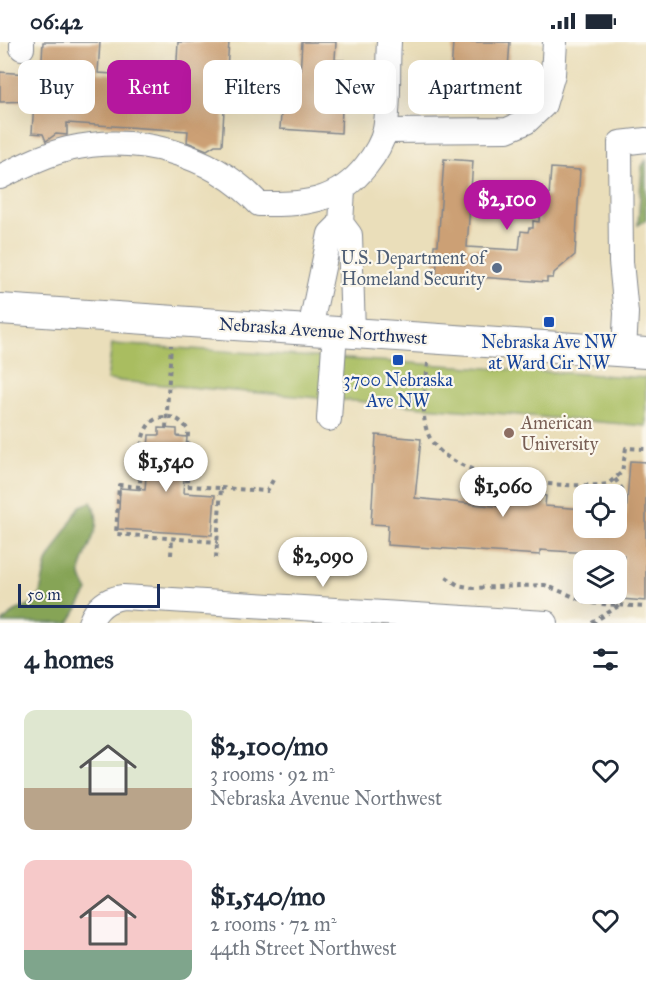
<!DOCTYPE html>
<html lang="en">
<head>
<meta charset="utf-8">
<style>
	body { margin:0; font-family:"IM FELL Great Primer",serif; background:#f6f6f7; color:#1f2937; height:100vh; display:flex; flex-direction:column; font-size:22px; white-space:nowrap }
	* { box-sizing:border-box; margin:0 }
	p { font-size:20px; color:#747a83 }
	.icon { flex:none; width:33px; height:33px; fill:none; stroke:currentColor; stroke-width:2; stroke-linecap:round; stroke-linejoin:round }
	.map { position:relative; height:581px; overflow:hidden }
	.panel { display:flex; flex-direction:column; background:#fff; flex:1 }
	.panel>* { flex:none }
	.hud { position:absolute; left:18px; top:18px; width:610px; height:54px; display:flex; gap:12px }
	.fabs { position:absolute; left:573px; top:442px; display:grid; gap:12px }
	.fabs a { display:grid; place-items:center; width:54px; height:54px; border-radius:12px; background:#fff; box-shadow:0 6px 24px #0002; font-size:30px }
	.scale { position:absolute; left:18px; bottom:15px; width:142px; box-sizing:border-box; padding-left:6px; border:3px solid #1b2f5e; border-top:0; font-size:16px; line-height:21px; white-space:nowrap; color:#1b2f5e; -webkit-text-stroke:4px #fbf7ec; paint-order:stroke }
	.price { position:absolute; translate:-50% -51px; padding:0 14px; border-radius:21px; background:#fff; color:#222; font-size:20px; line-height:39px; filter:drop-shadow(0 2px 3px #0008) }
	.price::after { content:''; position:absolute; left:50%; top:36px; width:18px; height:14px; margin-left:-9px; background:inherit; clip-path:polygon(0 0,100% 0,50% 100%) }
	.price.active { background:#b5179e; color:#fff }
	ul { padding:0; list-style:none }
	li { display:flex; align-items:center; gap:18px; height:150px; padding:0 24px }
	li span { display:grid; place-items:center; flex:none; width:168px; height:120px; border-radius:12px; color:#555 }
	li>.icon { margin-inline-start:auto }
	span .icon { width:72px; height:72px; fill:#fffc; stroke-width:1 }
	li b { font-size:26px }
	h2 { display:flex; justify-content:space-between; align-items:center; height:72px; padding:0 24px; font-size:26px }
	.tag { padding:0 21px; border-radius:12px; background:#fff; box-shadow:0 6px 24px #0002; font-size:21px; line-height:54px }
	.tag.active { background:#b5179e; color:#fff }
	.status { display:flex; justify-content:space-between; align-items:center; height:42px; padding:0 30px; background:#fff; direction:ltr }
	.status svg { height:16px; fill:currentColor }
	.map>svg:first-child { display:block }
	.green { fill:#a9bd61; stroke:#627660; stroke-width:1.5 }
	.forest { fill:#86a457; stroke:#506a5a; stroke-width:1.5 }
	.building { fill:#cca075 }
	.lines { fill:none; stroke-linecap:round; stroke-linejoin:round }
	.minor-casing { stroke:#82868c; stroke-width:26 }
	.major-casing { stroke:#82868c; stroke-width:32 }
	.path { stroke:#82868c; stroke-width:4; stroke-dasharray:4.5 4.5; stroke-linecap:butt }
	.minor { stroke:#fff; stroke-width:24 }
	.major { stroke:#fff; stroke-width:30 }
	.service-dot { fill:#5c6f8a; stroke:#fbf7ec; stroke-width:2 }
	.transit-dot { fill:#1a4fb4; stroke:#fbf7ec; stroke-width:2 }
	.education-dot { fill:#8d6e63; stroke:#fbf7ec; stroke-width:2 }
	.labels { text-anchor:middle; dominant-baseline:central; stroke-width:4.5; stroke-linejoin:round; paint-order:stroke }
	.service-label { font-size:18px; fill:#4e5e75; stroke:#fbf7ec; text-anchor:end }
	.street-label { font-size:18px; fill:#1b2f5e; stroke:#fbf7ec }
	.transit-label { font-size:18px; fill:#164399; stroke:#fbf7ec }
	.education-label { font-size:18px; fill:#785e54; stroke:#fbf7ec; text-anchor:start }
</style>
</head>
<body>
<div class="status"><b>06:42</b><svg viewBox="0 0 49 12"><path d="M0 12V9h3v3zM5 12V6h3v6zM10 12V3h3v9zM15 12V0h3v12zM26 1h20v11H26zM47 4h2v5h-2z"/></svg></div>
<div class="map">
<svg width="646" height="581" viewBox="0 0 646 581">
	<rect width="100%" height="100%" fill="#fbf7ec"/>
	<filter id="ink" filterUnits="userSpaceOnUse"><feTurbulence type="fractalNoise" baseFrequency=".0167" numOctaves="2"/><feDisplacementMap in="SourceGraphic" scale="12" xChannelSelector="R" yChannelSelector="G"/><feConvolveMatrix kernelMatrix="1 2 1 2 8 2 1 2 1" color-interpolation-filters="sRGB"/></filter>
	<filter id="wash" filterUnits="userSpaceOnUse"><feTurbulence type="fractalNoise" baseFrequency=".008" numOctaves="4" result="noise"/><feDisplacementMap in="SourceGraphic" scale="24" xChannelSelector="R" yChannelSelector="G"/><feGaussianBlur stdDeviation="1.35" result="paint"/><feColorMatrix in="noise" values="0 0 0 0 0 0 0 0 0 0 0 0 0 0 0 0 0 1.4 0 .05"/><feComposite in="paint" operator="in"/></filter>
	<g filter="url(#wash)">
		<rect width="100%" height="100%" fill="#eadeba"/>
		<path class="green" d="M112 302 646 336V384L107 338Z"/>
		<g class="forest">
			<path d="M646 118V178L638 183 642 124Z"/>
			<path d="M91 460C107 485 85 504 81 527 79 535 85 543 88 549L69 581H2L13 570 38 559 47 520 80 464Z"/>
		</g>
		<g id="blocks">
			<g class="building">
				<path d="M43 0H100L98 31 176 36 178 0H229L227 27 300 32 302 0H336L335 18H344L341 91 280 87 281 72 224 68 222 103H215L207 108 187 100 188 89 67 81V93L56 92 46 99 43 92 32 91 34 59 0 60V30L41 33Z"/>
				<path d="M453 0H510L506 53 450 48Z"/>
				<path d="M444 117 473 119 467 205 519 208 521 189 528 190 529 186H533V179L539 180 541 154H549L551 126 580 128 575 213 554 231 553 236H547V240L436 232 437 221H433L434 203H438Z"/>
				<path d="M159 386 177 387V394L187 395 183 451 215 453 212 493 118 487 120 446 145 448 149 393H159Z"/>
				<path d="M376 393 421 397 415 456 501 465 502 452 535 451 546 454 545 464 584 467V486H616V474H626L630 419 646 420V559L621 557 624 513 540 508V513L387 503 388 483 371 482Z"/>
			</g>
		</g>
	</g>
	<g filter="url(#ink)">
		<use href="#blocks" fill-opacity="0" stroke="#82868c" stroke-width="1.5"/>
		<g class="lines">
			<defs>
				<g id="minor">
					<path d="M22 6V0"/>
					<path d="M385 89 507 88 526 80 544 63 553 32 555 0"/>
					<path d="M0 135C20 125 46 112 68 107 136 91 211 111 259 162 303 162 336 162 366 124 374 114 382 101 385 88 390 60 387 28 389 0"/>
					<path d="M343 148 341 181 350 193 353 290"/>
					<path d="M310 287 330 192 341 181"/>
					<path d="M624 310 626 271 621 220 620 101 646 98"/>
					<path d="M329 377 335 289"/>
					<path d="M90 581C96 566 107 557 123 555L546 581"/>
				</g>
				<path id="major" d="M0 267 646 311"/>
			</defs>
			<use href="#minor" class="minor-casing"/>
			<use href="#major" class="major-casing"/>
			<g class="path">
				<path d="M428 321C426 342 419 374 429 394 450 440 556 445 600 443L608 442 622 430 626 406 646 407"/>
				<path d="M166 386 171 303"/>
				<path d="M615 437 623 448 621 474"/>
				<path d="M221 446 267 449 273 438"/>
				<path d="M171 513 172 496"/>
				<path d="M216 516 221 446 187 444 188 388C182 379 175 374 164 375 135 377 141 423 140 445L119 443 116 492 218 500"/>
				<path d="M446 535 458 543 473 546 545 543 589 561 646 565"/>
				<path d="M592 581 620 563"/>
			</g>
			<use href="#minor" class="minor"/>
			<use href="#major" class="major"/>
		</g>
	</g>
	<circle class="service-dot" cx="497" cy="226" r="6"/>
	<g class="transit-dot">
		<rect x="543" y="274" width="12" height="12" rx="3"/>
		<rect x="392" y="312" width="12" height="12" rx="3"/>
	</g>
	<circle class="education-dot" cx="509" cy="391" r="6"/>
	<g class="labels">
		<g class="service-label">
			<text x="485" y="216">U.S. Department of<tspan x="485" dy="21">Homeland Security</tspan></text>
		</g>
		<g class="street-label">
			<text transform="translate(323 289) rotate(4)">Nebraska Avenue Northwest</text>
		</g>
		<g class="transit-label">
			<text x="549" y="300">Nebraska Ave NW<tspan x="549" dy="21">at Ward Cir NW</tspan></text>
			<text x="398" y="338">3700 Nebraska<tspan x="398" dy="21">Ave NW</tspan></text>
		</g>
		<g class="education-label">
			<text x="521" y="381">American<tspan x="521" dy="21">University</tspan></text>
		</g>
	</g>
</svg>
<div class="fabs">
<a><svg class="icon" aria-label="locate" viewBox="0 0 24 24"><circle cx="12" cy="12" r="6"/><path d="M12 2v4M12 18v4M2 12h4M18 12h4"/></svg></a>
<a><svg class="icon" aria-label="layers" viewBox="0 0 24 24"><path d="M12 4l9 5-9 5-9-5zM3 14l9 5 9-5"/></svg></a>
</div>
<div class="scale">50 m</div>
<b class="price active" style="left:507px;top:189px">$2,100</b>
<b class="price" style="left:166px;top:451px">$1,540</b>
<b class="price" style="left:503px;top:476px">$1,060</b>
<b class="price" style="left:323px;top:546px">$2,090</b>
<div class="hud">
<a class="tag">Buy</a>
<a class="tag active">Rent</a>
<a class="tag">Filters</a>
<a class="tag">New</a>
<a class="tag">Apartment</a>
</div>
</div>
<section class="panel">
<h2>4 homes<svg class="icon" aria-label="filters" viewBox="0 0 24 24"><path d="M4 7h16M4 17h16"/><circle cx="9" cy="7" r="2"/><circle cx="15" cy="17" r="2"/></svg></h2>
<ul>
<li><span style="background:linear-gradient(#dfe7d0 65%,#b9a48a 0)"><svg class="icon" aria-label="home" viewBox="0 0 24 24"><path d="M3 11l9-7 9 7M6 9v11h12V9"/></svg></span><div><b>$2,100/mo</b><p>3 rooms · 92 m²</p><p>Nebraska Avenue Northwest</p></div><svg class="icon" aria-label="heart" viewBox="0 0 24 24"><path d="M12 20l-8-8c-3-5 5-10 8-4 3-6 11-1 8 4z"/></svg></li>
<li><span style="background:linear-gradient(#f6c9c9 75%,#7fa58c 0)"><svg class="icon" aria-label="home" viewBox="0 0 24 24"><path d="M3 11l9-7 9 7M6 9v11h12V9"/></svg></span><div><b>$1,540/mo</b><p>2 rooms · 72 m²</p><p>44th Street Northwest</p></div><svg class="icon" aria-label="heart" viewBox="0 0 24 24"><path d="M12 20l-8-8c-3-5 5-10 8-4 3-6 11-1 8 4z"/></svg></li>
</ul>
</section>
</body>
</html>
